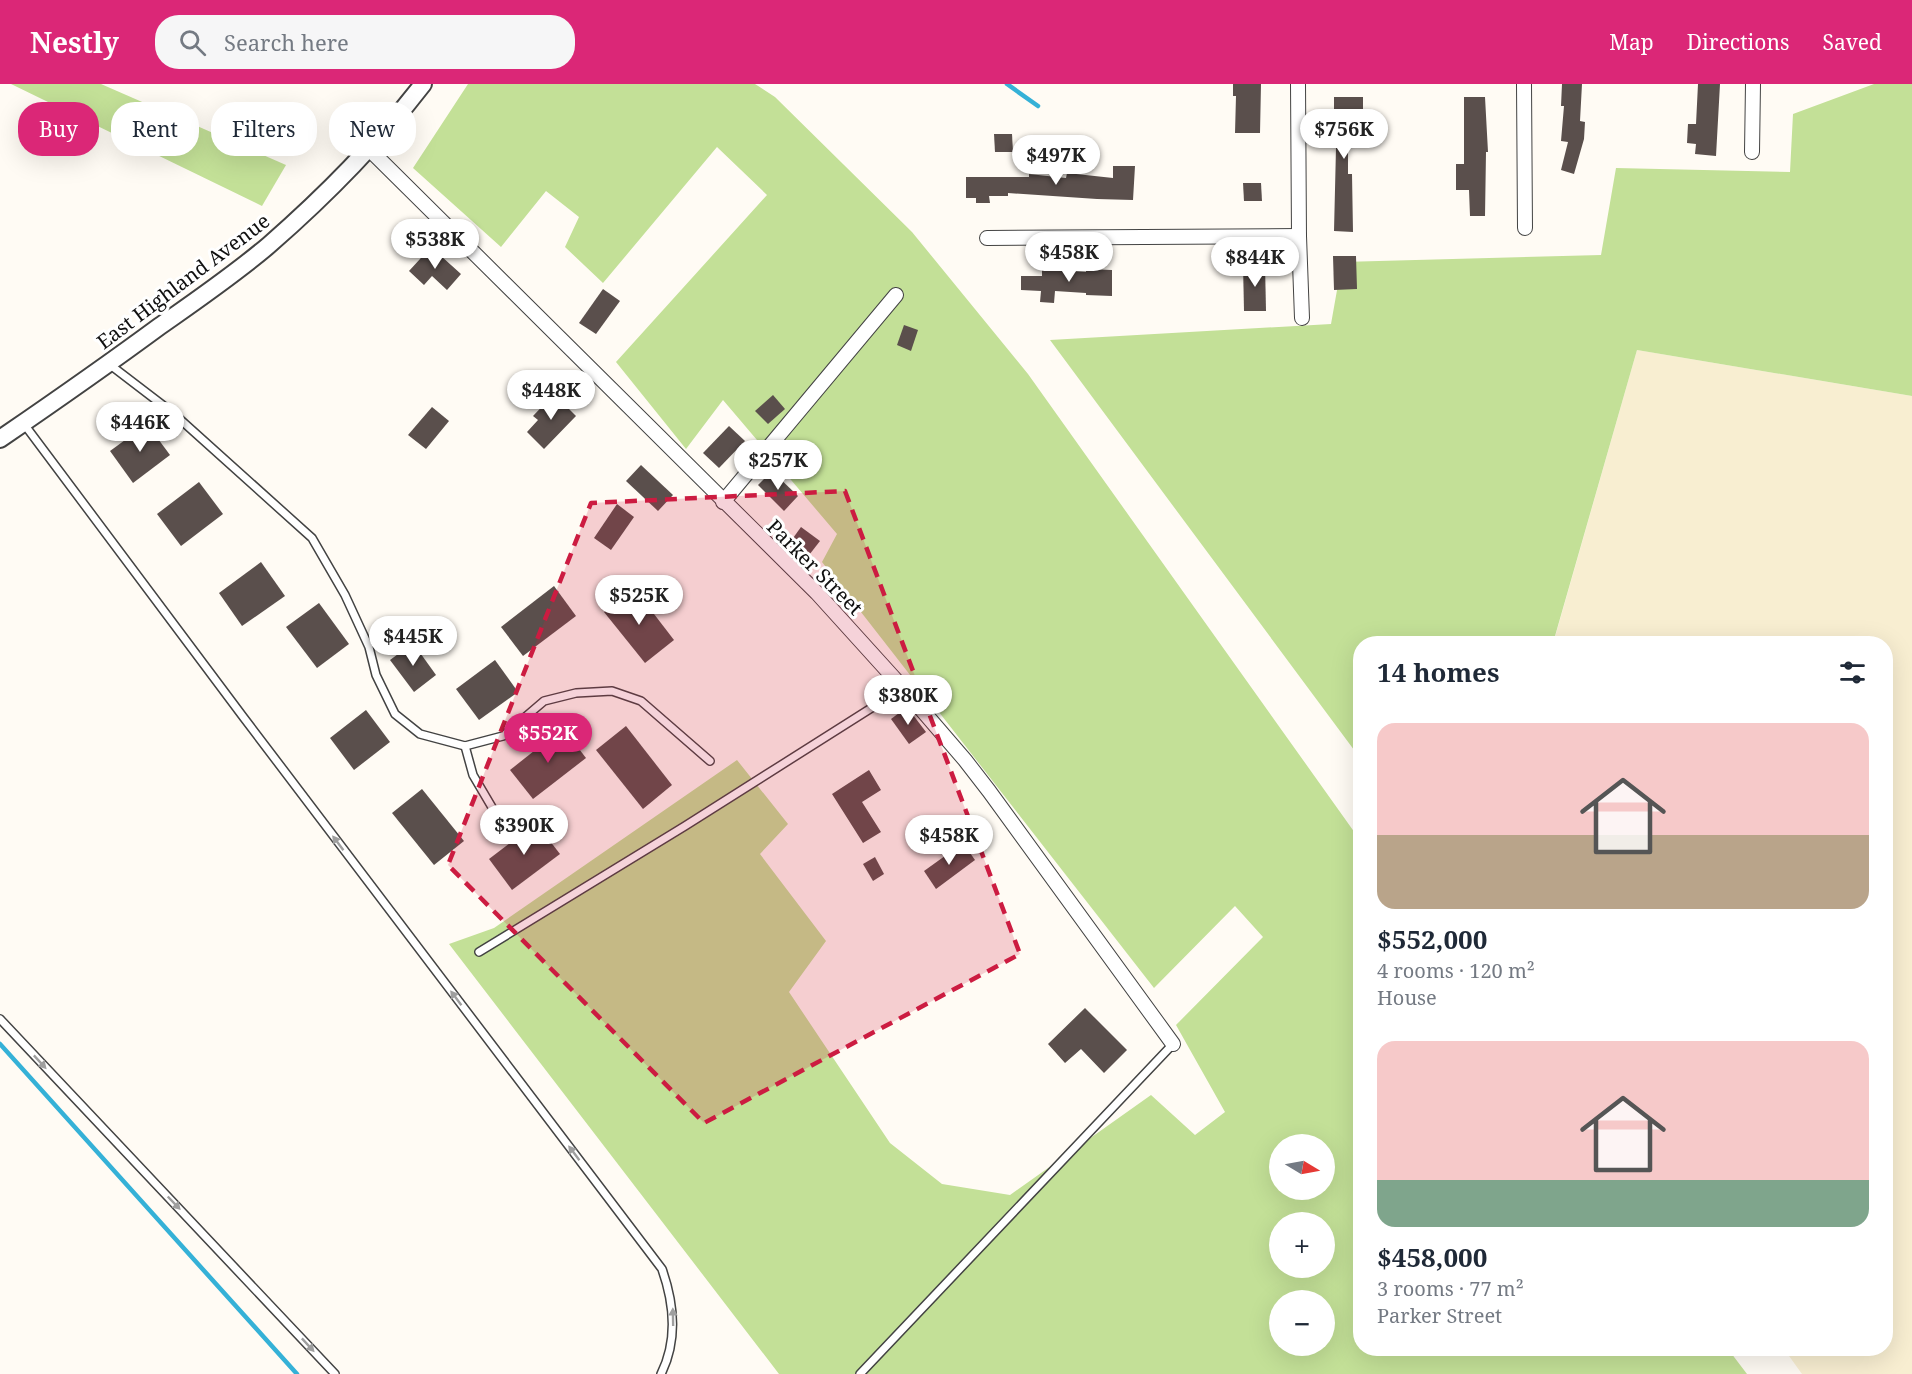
<!DOCTYPE html>
<html lang="en">
<head>
<meta charset="utf-8">
<style>
	body { margin:0; font-family:"Noto Serif",serif; background:#f6f6f7; color:#1f2937; height:100vh; display:flex; flex-direction:column; font-size:22px; white-space:nowrap }
	* { box-sizing:border-box; margin:0 }
	p { font-size:20px; color:#747a83 }
	.icon { flex:none; width:33px; height:33px; fill:none; stroke:currentColor; stroke-width:2; stroke-linecap:round; stroke-linejoin:round }
	.map { position:relative; flex:1; overflow:hidden }
	.sheet { position:absolute; left:1353px; top:552px; width:540px; height:720px; display:flex; flex-direction:column; background:#fff; border-radius:24px; box-shadow:0 6px 24px #0002 }
	.sheet>* { flex:none }
	.banner { position:absolute; left:18px; top:18px; width:570px; height:54px; display:flex; gap:12px }
	.needle { width:39px; rotate:100deg }
	.fabs { position:absolute; left:1269px; top:1050px; display:grid; gap:12px }
	.fabs a { display:grid; place-items:center; width:66px; height:66px; border-radius:50%; background:#fff; box-shadow:0 6px 24px #0002; font-size:30px }
	.price { position:absolute; translate:-50% -51px; padding:0 14px; border-radius:21px; background:#fff; color:#222; font-size:20px; line-height:39px; filter:drop-shadow(0 2px 3px #0008) }
	.price::after { content:''; position:absolute; left:50%; top:36px; width:18px; height:14px; margin-left:-9px; background:inherit; clip-path:polygon(0 0,100% 0,50% 100%) }
	.price.current { background:#db2777; color:#fff }
	ul { padding:0; list-style:none }
	li { display:grid; align-content:center; gap:12px; height:318px; padding:0 24px }
	li span { display:grid; place-items:center; height:186px; border-radius:18px; color:#555 }
	li>.icon { margin-inline-start:auto }
	span .icon { width:108px; height:108px; fill:#fffc; stroke-width:1 }
	li b { font-size:26px }
	h2 { display:flex; justify-content:space-between; align-items:center; height:72px; padding:0 24px; font-size:26px }
	.chip { padding:0 21px; border-radius:24px; background:#fff; box-shadow:0 6px 24px #0002; font-size:21px; line-height:54px }
	.chip.current { background:#db2777; color:#fff }
	header { display:flex; align-items:center; gap:36px; box-sizing:border-box; height:84px; padding:0 30px; background:#db2777; color:#fff }
	header strong { font-size:28px }
	nav { display:flex; gap:33px; margin-inline-start:auto; font-size:21px }
	.search { width:420px; height:54px; background:#f6f6f7; display:flex; align-items:center; gap:15px; box-sizing:border-box; padding:0 21px; border-radius:24px; color:#747a83; font-size:22px }
	.map>svg:first-child { display:block }
	.farmland { fill:#f8eed1 }
	.forest { fill:#c3e097; fill-rule:evenodd }
	.lines { fill:none; stroke-linecap:round; stroke-linejoin:round }
	.stream { stroke:#35b1d7; stroke-width:4.5 }
	.building { fill:#5a4f4c }
	.service-casing { stroke:#434343; stroke-width:10 }
	.minor-casing { stroke:#434343; stroke-width:16 }
	.tertiary-casing { stroke:#434343; stroke-width:20 }
	.service { stroke:#fff; stroke-width:7 }
	.minor { stroke:#fff; stroke-width:14 }
	.tertiary { stroke:#fff; stroke-width:16 }
	.oneway { fill:#9f9f9f }
	.marked { fill:#cc1c41; fill-opacity:0.2; stroke:#cc1c41; stroke-width:4.5; stroke-dasharray:12 8; stroke-linejoin:round }
	.labels { text-anchor:middle; dominant-baseline:central; stroke-width:6; stroke-linejoin:round; paint-order:stroke }
	.street-label { font-size:20px; fill:#101010; stroke:#fff }
</style>
</head>
<body>
<header>
<strong>Nestly</strong>
<div class="search"><svg class="icon" aria-label="search" viewBox="0 0 24 24"><circle cx="10" cy="10" r="6"/><path d="M15 15l6 6"/></svg>Search here</div>
<nav><a>Map</a><a>Directions</a><a>Saved</a></nav>
</header>
<div class="map">
<svg width="1912" height="1290" viewBox="0 0 1912 1290">
	<rect width="100%" height="100%" fill="#fffbf4"/>
	<path class="farmland" d="M1637 266 1912 312V1290H1802L1784 1265 1886 1264V560H1553Z"/>
	<g class="forest">
		<path d="M11 0H101L286 81 262 122Z"/>
		<path d="M468 0H755L775 13 912 148 1028 290 1360 756V1264L1728 1265 1747 1290H779L449 860 494 844 737 676 788 740 760 770 826 857 789 908 890 1059 942 1100 1010 1111 1151 1011 1195 1051 1225 1028 1176 941 1263 853 1235 822 1154 904 822 478 837 450 723 316 686 365 616 278 767 111 717 63 603 199 565 163 579 133 546 107 501 163 413 84ZM1280 1060H1324V1106H1280ZM1280 1138H1324V1184H1280ZM1280 1216H1324V1262H1280Z"/>
		<path d="M1874 0H1912V312L1637 266 1553 559 1360 560V674L1050 256 1331 240 1342 178 1601 171 1616 84 1790 88 1793 30Z"/>
	</g>
	<g class="lines">
		<g class="stream">
			<path d="M1007 0 1038 22"/>
			<path d="M0 960 297 1290"/>
		</g>
	</g>
	<g class="building">
		<path d="M1233 0H1261L1260 49H1235L1236 12H1233Z"/>
		<path d="M1562 0H1582L1580 37 1585 38 1584 55 1574 90 1561 86 1568 58 1561 57 1564 22H1561Z"/>
		<path d="M1698 0H1720L1716 72 1695 70 1696 60 1687 59 1688 40H1696Z"/>
		<path d="M1334 13H1363V36H1348V90H1352L1353 148 1334 147 1336 64H1329V51H1334Z"/>
		<path d="M1464 13H1485L1488 68H1486L1485 132H1470L1469 106H1456V80H1464Z"/>
		<path d="M994 50H1012L1013 68H995Z"/>
		<path d="M1113 82H1135L1133 116 1097 115 1008 109V112H989L990 119H976V114H966V93H1029V90L1066 94 1067 89 1113 94Z"/>
		<path d="M1243 99H1261L1262 117H1244Z"/>
		<path d="M431 163 461 190 447 206 432 192 424 201 409 187Z"/>
		<path d="M1333 172H1356L1357 205 1334 206Z"/>
		<path d="M1243 180H1265L1266 227H1244Z"/>
		<path d="M1042 185 1086 188V185L1112 186V212L1086 211V209L1055 207 1054 219 1040 218 1041 207 1021 206V192H1042Z"/>
		<path d="M603 205 620 217 596 250 579 239Z"/>
		<path d="M904 241 918 246 911 267 897 261Z"/>
		<path d="M554 310 576 332 544 365 527 348 538 336 533 332Z"/>
		<path d="M773 311 785 325 768 340 755 327Z"/>
		<path d="M432 323 449 337 426 365 408 351Z"/>
		<path d="M147 340 170 371 133 399 110 367Z"/>
		<path d="M729 342 745 357 719 384 703 369Z"/>
		<path d="M641 381 673 411 658 427 626 397Z"/>
		<path d="M772 387 798 412 784 427 758 401Z"/>
		<path d="M199 398 223 430 181 462 157 430Z"/>
		<path d="M617 420 634 433 611 466 594 454Z"/>
		<path d="M801 443 820 457 806 475 788 461Z"/>
		<path d="M261 478 285 512 242 542 219 509Z"/>
		<path d="M554 502 576 532 523 572 501 543Z"/>
		<path d="M634 504 674 556 645 579 604 528Z"/>
		<path d="M319 519 349 560 317 584 286 543Z"/>
		<path d="M413 559 436 591 414 608 390 576Z"/>
		<path d="M495 576 518 608 479 636 456 605Z"/>
		<path d="M907 623 926 648 909 660 891 635Z"/>
		<path d="M366 626 390 658 354 686 330 654Z"/>
		<path d="M626 642 672 701 643 725 596 666Z"/>
		<path d="M563 644 586 674 533 715 510 686Z"/>
		<path d="M869 686 881 706 862 718 881 748 863 759 832 710Z"/>
		<path d="M422 705 464 757 434 781 392 729Z"/>
		<path d="M536 739 560 770 512 806 489 775Z"/>
		<path d="M963 759 975 776 936 805 924 787Z"/>
		<path d="M875 773 884 790 873 797 863 780Z"/>
		<path d="M1085 924 1127 966 1104 989 1081 965 1065 979 1048 960Z"/>
	</g>
	<g class="lines">
		<defs>
			<g id="service">
				<path d="M109 280 173 329 312 454 345 511 369 563 376 591 395 630 420 650 465 662 503 652 544 617 576 609 612 607 641 617 710 677"/>
				<path d="M24 340 244 634 662 1185C674 1219 678 1256 661 1290"/>
				<path d="M465 662 473 691 503 742"/>
				<path d="M479 868 685 742 903 604"/>
				<path d="M0 935 335 1290"/>
				<path d="M860 1290 1173 960"/>
			</g>
			<g id="minor">
				<path d="M1298 0 1299 152 1302 234"/>
				<path d="M1524 0 1525 144"/>
				<path d="M368 64 817 509 903 604 965 676 989 707 1173 960"/>
				<path d="M1752 68 1753 0"/>
				<path d="M987 154 1299 152"/>
				<path d="M723 418 896 211"/>
			</g>
			<path id="tertiary" d="M0 355C54 318 107 281 160 242 197 216 235 190 269 161 324 113 379 57 423 0"/>
		</defs>
		<use href="#service" class="service-casing"/>
		<use href="#minor" class="minor-casing"/>
		<use href="#tertiary" class="tertiary-casing"/>
		<use href="#service" class="service"/>
		<use href="#minor" class="minor"/>
		<use href="#tertiary" class="tertiary"/>
	</g>
	<defs><path id="oneway-solid" d="M-6-.8H1V-3.2L6.5 0L1 3.2V.8H-6Z" transform="scale(1.5)"/></defs>
	<g class="oneway">
		<use href="#oneway-solid" transform="translate(338 759) rotate(-127)"/>
		<use href="#oneway-solid" transform="translate(456 914) rotate(-127)"/>
		<use href="#oneway-solid" transform="translate(40 978) rotate(47)"/>
		<use href="#oneway-solid" transform="translate(574 1069) rotate(-127)"/>
		<use href="#oneway-solid" transform="translate(174 1119) rotate(46)"/>
		<use href="#oneway-solid" transform="translate(673 1233) rotate(-91)"/>
		<use href="#oneway-solid" transform="translate(308 1261) rotate(47)"/>
	</g>
	<path class="marked" d="M845 407 1020 870 704 1039 448 781 591 419Z"/>
	<g class="labels">
		<g class="street-label">
			<text transform="translate(183 197) rotate(-37)">East Highland Avenue</text>
			<text transform="translate(815 483) rotate(45)">Parker Street</text>
		</g>
	</g>
</svg>
<div class="fabs">
<a><svg class="needle" viewBox="-14 -14 28 28"><path d="M0-13l5 13h-10z" fill="#e53935"/><path d="M0 13l5-13h-10z" fill="#747a83"/></svg></a>
<a>+</a>
<a>−</a>
</div>
<b class="price" style="left:1344px;top:76px">$756K</b>
<b class="price" style="left:1056px;top:102px">$497K</b>
<b class="price" style="left:435px;top:186px">$538K</b>
<b class="price" style="left:1069px;top:199px">$458K</b>
<b class="price" style="left:1255px;top:204px">$844K</b>
<b class="price" style="left:551px;top:337px">$448K</b>
<b class="price" style="left:140px;top:369px">$446K</b>
<b class="price" style="left:778px;top:407px">$257K</b>
<b class="price" style="left:639px;top:542px">$525K</b>
<b class="price" style="left:413px;top:583px">$445K</b>
<b class="price" style="left:908px;top:642px">$380K</b>
<b class="price current" style="left:548px;top:680px">$552K</b>
<b class="price" style="left:524px;top:772px">$390K</b>
<b class="price" style="left:949px;top:782px">$458K</b>
<div class="banner">
<a class="chip current">Buy</a>
<a class="chip">Rent</a>
<a class="chip">Filters</a>
<a class="chip">New</a>
</div>
<section class="sheet">
<h2>14 homes<svg class="icon" aria-label="filters" viewBox="0 0 24 24"><path d="M4 7h16M4 17h16"/><circle cx="9" cy="7" r="2"/><circle cx="15" cy="17" r="2"/></svg></h2>
<ul>
<li><span style="background:linear-gradient(#f6c9c9 60%,#b9a48a 0)"><svg class="icon" aria-label="home" viewBox="0 0 24 24"><path d="M3 11l9-7 9 7M6 9v11h12V9"/></svg></span><div><b>$552,000</b><p>4 rooms · 120 m²</p><p>House</p></div></li>
<li><span style="background:linear-gradient(#f6c9c9 75%,#7fa58c 0)"><svg class="icon" aria-label="home" viewBox="0 0 24 24"><path d="M3 11l9-7 9 7M6 9v11h12V9"/></svg></span><div><b>$458,000</b><p>3 rooms · 77 m²</p><p>Parker Street</p></div></li>
</ul>
</section>
</div>
</body>
</html>
